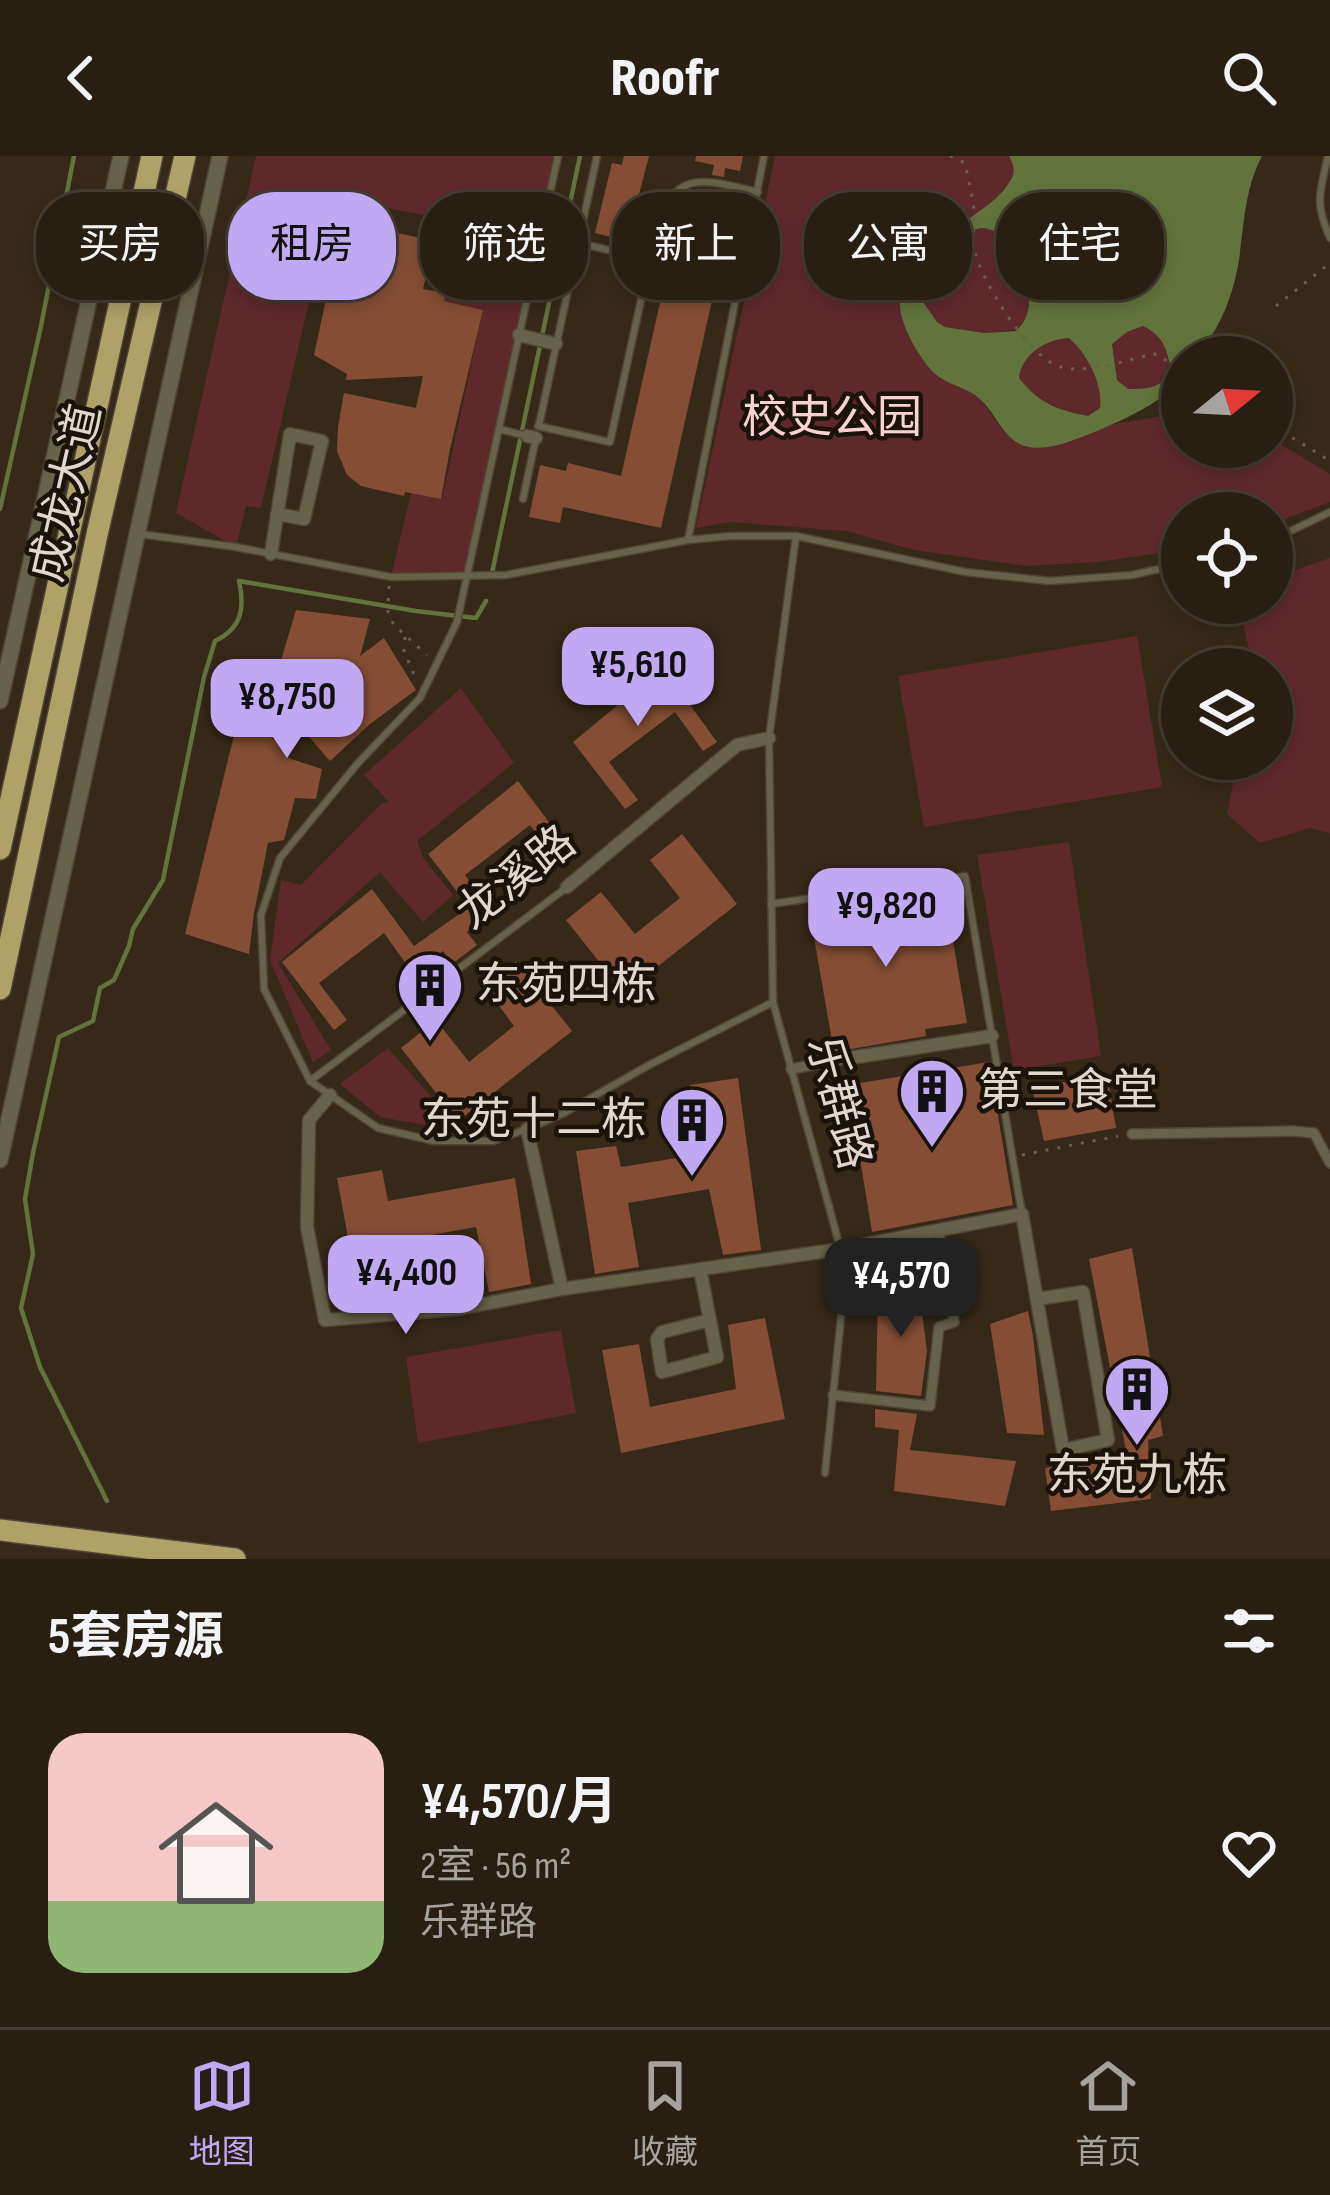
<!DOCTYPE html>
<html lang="zh">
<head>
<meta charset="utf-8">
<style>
	body { margin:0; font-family:"Sofia Sans Condensed","Noto Sans SC",sans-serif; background:#342c20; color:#f1f3f6; height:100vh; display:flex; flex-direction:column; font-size:45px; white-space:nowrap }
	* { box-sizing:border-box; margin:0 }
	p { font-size:39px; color:#a5a29f }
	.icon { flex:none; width:66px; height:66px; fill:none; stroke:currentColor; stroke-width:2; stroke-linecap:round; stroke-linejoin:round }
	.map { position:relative; height:1403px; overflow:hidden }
	.sheet { display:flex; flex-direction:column; background:#281f12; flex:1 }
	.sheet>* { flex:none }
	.hud { position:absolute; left:36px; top:36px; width:1260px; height:108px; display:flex; gap:24px }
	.needle { width:78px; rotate:72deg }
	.fabs { position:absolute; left:1161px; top:180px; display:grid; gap:24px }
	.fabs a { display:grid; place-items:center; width:132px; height:132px; border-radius:50%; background:#281f12; box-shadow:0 6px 18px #0003,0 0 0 3px #443d32; font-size:60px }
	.price { position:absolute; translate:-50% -102px; padding:0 27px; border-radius:24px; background:#c1a8f3; color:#111; font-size:39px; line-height:78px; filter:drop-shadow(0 3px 6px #0008) }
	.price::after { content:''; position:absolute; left:50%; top:72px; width:36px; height:27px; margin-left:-18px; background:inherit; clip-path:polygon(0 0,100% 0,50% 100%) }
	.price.on { background:#222; color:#fff }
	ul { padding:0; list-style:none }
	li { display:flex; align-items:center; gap:36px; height:300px; padding:0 48px }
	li+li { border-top:3px solid #443d32 }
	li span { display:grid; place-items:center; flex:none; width:336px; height:240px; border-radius:36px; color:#555 }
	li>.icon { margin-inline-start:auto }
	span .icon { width:144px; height:144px; fill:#fffc; stroke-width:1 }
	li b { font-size:51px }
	h2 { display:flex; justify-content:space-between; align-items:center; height:144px; padding:0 48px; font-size:51px }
	.pill { padding:0 42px; border-radius:48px; background:#281f12; box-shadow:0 6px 18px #0003,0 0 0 3px #443d32; font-size:42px; line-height:108px }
	.pill.on { background:#c1a8f3; color:#111 }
	header { display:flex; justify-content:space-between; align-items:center; height:156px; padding:0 48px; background:#281f12; font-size:54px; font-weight:800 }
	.menu { display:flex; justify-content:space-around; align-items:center; height:168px; border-top:3px solid #443d32; background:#281f12; font-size:33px; color:#a5a29f }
	.menu a { display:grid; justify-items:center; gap:6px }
	.menu .on { color:#c1a8f3 }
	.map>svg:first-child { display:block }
	.green { fill:#5f292c }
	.water { fill:#62743c; fill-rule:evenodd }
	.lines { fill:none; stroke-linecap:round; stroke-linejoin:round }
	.stream { stroke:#62743c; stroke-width:4.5 }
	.building { fill:#854e34 }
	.service-casing { stroke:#514535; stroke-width:9 }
	.pedestrian-casing { stroke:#514535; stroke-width:12 }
	.minor-casing { stroke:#514535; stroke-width:15 }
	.tertiary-casing { stroke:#514535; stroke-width:18 }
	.trunk-casing { stroke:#514535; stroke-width:24 }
	.path { stroke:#6b5f50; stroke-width:3; stroke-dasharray:3 9; stroke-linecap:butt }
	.service { stroke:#67624a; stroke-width:6 }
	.pedestrian { stroke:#67624a; stroke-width:9 }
	.minor { stroke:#67624a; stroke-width:12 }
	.tertiary { stroke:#67624a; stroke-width:15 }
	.trunk { stroke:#aea269; stroke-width:21 }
	.labels { text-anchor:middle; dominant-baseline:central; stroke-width:9; stroke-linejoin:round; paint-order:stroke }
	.park-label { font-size:45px; fill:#fbd2d2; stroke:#19130b }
	.street-label { font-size:45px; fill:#e1d7cd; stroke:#19130b }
	.poi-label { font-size:45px; fill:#e1d7cd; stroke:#19130b; text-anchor:start }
</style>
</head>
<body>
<header><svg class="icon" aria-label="back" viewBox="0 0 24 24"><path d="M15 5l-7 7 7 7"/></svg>Roofr<svg class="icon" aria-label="search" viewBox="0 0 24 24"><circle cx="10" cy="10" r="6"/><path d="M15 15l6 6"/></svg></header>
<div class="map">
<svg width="1330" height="1403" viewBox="0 0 1330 1403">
	<rect width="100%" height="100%" fill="#362918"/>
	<g class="green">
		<path d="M256 0H558L540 81 333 42 261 352 246 350 236 391 176 357Z"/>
		<path d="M775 0H1009C1013 7 1016 10 1014 18 1009 40 946 80 928 99 916 111 908 126 899 140L952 227 977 239 1006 278 1050 291 1114 268 1168 259 1182 240V291H1272V283L1330 318V346L1272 368V357H1182V394L1097 406 1026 410 914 394 847 375 730 366 696 372Z"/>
		<path d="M981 72C1002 73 1005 87 1013 103 1027 127 1039 152 1016 174L984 177 945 171 937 166 918 139 915 130 918 121 945 90 960 77Z"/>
		<path d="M447 127 526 146 468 421H391L411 337 442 343 483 154 444 145Z"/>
		<path d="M1143 170C1165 181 1166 192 1173 215 1160 232 1149 233 1128 233L1117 224 1112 187 1127 176Z"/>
		<path d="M1069 181C1087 198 1103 227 1100 252L1088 260C1057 254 1040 247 1019 222 1022 198 1046 183 1069 181Z"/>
		<path d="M1330 402V677L1310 672 1260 687 1227 658 1238 603H1272V513H1253L1239 447H1272V422Z"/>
		<path d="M1137 480 1162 631 924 671 898 520Z"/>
		<path d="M461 532 514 607 417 685 423 702 453 739 423 766 380 716 278 807 331 894 313 906 270 804 281 724 301 729 381 648 389 646 364 619Z"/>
		<path d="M1069 686 1101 900 1014 914 977 699Z"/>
		<path d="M388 892 453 965 443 972 380 961 340 928Z"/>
		<path d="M561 1174 576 1257 418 1287 406 1201Z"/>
	</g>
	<path class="water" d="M1009 0H1262C1245 32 1244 68 1239 104 1233 141 1220 172 1197 201H1182V224C1160 248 1117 267 1087 279 1068 286 1045 296 1025 290 1004 284 996 258 981 244 968 231 947 229 934 217 918 201 892 157 902 135 917 105 944 82 970 62 985 51 1001 41 1010 25 1016 16 1014 10 1009 0ZM981 72C1002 73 1005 87 1013 103 1027 127 1039 152 1016 175L984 177 945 171 937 166 918 139 916 130 918 121 945 90 960 77ZM1143 170C1165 181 1166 193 1172 215 1160 232 1149 233 1128 233L1117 224 1112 188 1127 176ZM1069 182C1087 198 1103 227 1100 252L1088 260C1057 254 1039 247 1019 222 1022 198 1046 183 1069 182Z"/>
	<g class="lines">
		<g class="stream">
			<path d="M0 353 41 170 74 0"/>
			<path d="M492 417 580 0"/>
			<path d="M107 1345 40 1211 21 1152 33 1098 25 1043 33 997 59 881 93 865 100 832 114 824 129 790 133 773 163 724 204 521 215 485C242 472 245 452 239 425L416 455 476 462 486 445"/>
		</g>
	</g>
	<g class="building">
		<path d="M624 0H649L627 85 595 77 612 7 622 9Z"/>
		<path d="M696 0H743L740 15 725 12 724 21 712 19 714 9 695 5Z"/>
		<path d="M710 34 721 35 713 79 726 82 661 372 563 351 560 367 529 361 540 309 566 315 568 307 621 320 677 71 702 77Z"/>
		<path d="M343 65 434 85 423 133 446 137 444 145 483 154 450 293 441 343 405 336 404 340 361 330 347 319 337 295 338 271 344 237 416 252 423 220 346 224 347 218 314 199Z"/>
		<path d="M296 454 370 463 360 500 384 482 416 534 370 568 330 605 296 566 288 602 322 613 316 643 295 642 284 684 268 687 254 757 249 798 185 778 243 543 280 556 311 538 273 531Z"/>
		<path d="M663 512 717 586 703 595 675 556 609 606 638 644 625 653 573 586Z"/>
		<path d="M518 625 573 698 559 708 530 669 465 719 493 756 467 776 477 789 452 808 443 795 412 816 384 777 319 827 347 864 334 874 282 806 372 733 414 790 469 751 428 698Z"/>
		<path d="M682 678 737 748 624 837 566 764 601 736 635 778 680 742 650 704Z"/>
		<path d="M931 734 936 769 950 767 967 867 925 873 926 880 834 896 809 753Z"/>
		<path d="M516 805 572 875 458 965 401 892 436 864 469 906 514 870 485 831Z"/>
		<path d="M989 906 1013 1049 872 1076 848 929Z"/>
		<path d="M1107 918 1116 972 1044 985 1032 932Z"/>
		<path d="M738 922 761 1094 723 1099 709 1033 628 1047 639 1111 595 1118 576 995 616 990 621 1011 702 998 690 929Z"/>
		<path d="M382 1014 388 1045 515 1022 531 1128 489 1136 476 1071 398 1085 407 1147 361 1151 337 1022Z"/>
		<path d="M1132 1092 1163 1280 1148 1284 1151 1343 1051 1355 1045 1312 1127 1299 1089 1103Z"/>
		<path d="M918 1124 927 1195 921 1240 876 1235 878 1133Z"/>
		<path d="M1028 1155 1033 1180 1044 1279 1007 1277 990 1168Z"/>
		<path d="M765 1162 785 1263 621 1297 602 1194 639 1188 650 1251 736 1233 728 1169Z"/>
		<path d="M875 1253 917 1258 910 1294 1016 1305 1005 1350 894 1335 899 1274 875 1271Z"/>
	</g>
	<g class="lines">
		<defs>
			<g id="service">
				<path d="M558 0 457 466 420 542 358 607 280 702 261 759 264 833 310 925 378 972 434 985H493L527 973 564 957 651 908 773 846"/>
				<path d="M1328 0C1320 37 1314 45 1330 82"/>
				<path d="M579 87 650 104"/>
				<path d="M539 269 597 0"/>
				<path d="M538 270 610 286 657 71C675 10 708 25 758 36"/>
				<path d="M499 273 523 279"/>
				<path d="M523 343 536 282"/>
				<path d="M140 378 236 391 391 421 506 419 688 384 731 380H796L965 416 1050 425 1132 419 1182 408"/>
				<path d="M796 380 769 582 773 846 846 1113 825 1317"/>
				<path d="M688 384 764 0"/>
				<path d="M1272 384 1330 356"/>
				<path d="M771 748 965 720 1022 1058"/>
				<path d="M310 925 566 732"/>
			</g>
			<g id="pedestrian">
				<path d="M791 913 850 902"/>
				<path d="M1132 978 1293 975 1314 977 1330 1007"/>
				<path d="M833 1239 930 1250 939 1171 954 1166 949 1123 938 1074"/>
			</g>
			<g id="minor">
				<path d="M543 68 581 77"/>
				<path d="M519 179 556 188"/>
				<path d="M527 280 536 282"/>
				<path d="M271 398 290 278 322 285 304 363 277 358"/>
				<path d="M567 731 737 589 769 582"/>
				<path d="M850 902 992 880"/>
				<path d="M330 939 309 964 307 1071 325 1164 458 1153 562 1133 527 973"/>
				<path d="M700 1113 717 1201 662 1216 657 1183 662 1176 710 1164"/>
				<path d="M562 1133 841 1093 1022 1058 1063 1294 1108 1284 1083 1136 1037 1143"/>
			</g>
			<g id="tertiary">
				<path d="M0 545 121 0"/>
				<path d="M0 1004 220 0"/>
			</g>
			<g id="trunk">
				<path d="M0 693 152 0"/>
				<path d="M0 833 98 374 185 0"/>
				<path d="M0 1374 235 1403"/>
			</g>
		</defs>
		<use href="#service" class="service-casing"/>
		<use href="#pedestrian" class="pedestrian-casing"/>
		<use href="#minor" class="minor-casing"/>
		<use href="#tertiary" class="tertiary-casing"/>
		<use href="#trunk" class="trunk-casing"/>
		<g class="path">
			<path d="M950 0 965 7C968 22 972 38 974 54 975 66 972 79 974 92 979 122 1030 204 1061 211 1089 218 1126 204 1154 198L1161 200 1182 219"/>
			<path d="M1276 150 1330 107"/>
			<path d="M1272 269 1330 305"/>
			<path d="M389 430 388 456 394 469 427 499"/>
			<path d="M405 481 404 495 416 523"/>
			<path d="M1022 999 1118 980"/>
		</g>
		<use href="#service" class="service"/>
		<use href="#pedestrian" class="pedestrian"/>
		<use href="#minor" class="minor"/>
		<use href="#tertiary" class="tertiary"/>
		<use href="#trunk" class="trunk"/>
	</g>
	<defs>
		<symbol id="building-pin" viewBox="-11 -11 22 30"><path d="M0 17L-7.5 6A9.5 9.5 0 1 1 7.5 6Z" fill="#c1a8f3" stroke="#19130b"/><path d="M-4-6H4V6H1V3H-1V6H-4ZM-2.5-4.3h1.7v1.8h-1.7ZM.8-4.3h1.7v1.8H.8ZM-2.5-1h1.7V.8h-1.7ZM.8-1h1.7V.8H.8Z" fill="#111"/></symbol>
	</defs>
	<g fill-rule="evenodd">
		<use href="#building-pin" x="392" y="791" width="76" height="104"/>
		<use href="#building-pin" x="894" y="897" width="76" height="104"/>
		<use href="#building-pin" x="654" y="926" width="76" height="104"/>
		<use href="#building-pin" x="1099" y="1195" width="76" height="104"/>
	</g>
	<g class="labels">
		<g class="park-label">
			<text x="832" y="262">校史公园</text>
		</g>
		<g class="street-label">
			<text transform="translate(67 337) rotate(-77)">成龙大道</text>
			<text transform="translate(517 722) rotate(-38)">龙溪路</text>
			<text transform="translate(838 947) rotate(75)">乐群路</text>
		</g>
		<g class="poi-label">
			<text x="476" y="829">东苑四栋</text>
			<text x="978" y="935">第三食堂</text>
			<text x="646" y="964" text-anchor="end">东苑十二栋</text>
			<text x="1137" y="1320" text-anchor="middle">东苑九栋</text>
		</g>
	</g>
</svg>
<div class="fabs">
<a><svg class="needle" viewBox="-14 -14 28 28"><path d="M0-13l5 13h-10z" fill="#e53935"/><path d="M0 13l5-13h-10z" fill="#a5a29f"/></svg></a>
<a><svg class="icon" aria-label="locate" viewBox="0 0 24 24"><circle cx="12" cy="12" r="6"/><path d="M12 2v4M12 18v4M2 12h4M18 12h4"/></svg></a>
<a><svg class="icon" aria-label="layers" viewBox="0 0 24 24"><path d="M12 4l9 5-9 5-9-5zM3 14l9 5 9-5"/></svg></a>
</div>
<b class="price" style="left:638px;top:573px">¥5,610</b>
<b class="price" style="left:287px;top:605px">¥8,750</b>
<b class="price" style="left:886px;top:814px">¥9,820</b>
<b class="price" style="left:406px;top:1181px">¥4,400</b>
<b class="price on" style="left:901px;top:1184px">¥4,570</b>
<div class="hud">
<a class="pill">买房</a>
<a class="pill on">租房</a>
<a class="pill">筛选</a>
<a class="pill">新上</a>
<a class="pill">公寓</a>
<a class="pill">住宅</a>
</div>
</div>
<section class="sheet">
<h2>5套房源<svg class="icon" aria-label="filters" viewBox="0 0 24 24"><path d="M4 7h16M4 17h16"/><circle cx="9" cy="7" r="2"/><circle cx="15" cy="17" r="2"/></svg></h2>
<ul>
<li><span style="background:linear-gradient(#f6c9c9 70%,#8fb573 0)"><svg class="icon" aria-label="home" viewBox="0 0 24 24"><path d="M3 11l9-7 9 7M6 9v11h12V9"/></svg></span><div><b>¥4,570/月</b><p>2室 · 56 m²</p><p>乐群路</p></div><svg class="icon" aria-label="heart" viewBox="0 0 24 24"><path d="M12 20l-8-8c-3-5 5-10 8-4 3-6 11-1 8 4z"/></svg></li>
</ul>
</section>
<nav class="menu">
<a class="on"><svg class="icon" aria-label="map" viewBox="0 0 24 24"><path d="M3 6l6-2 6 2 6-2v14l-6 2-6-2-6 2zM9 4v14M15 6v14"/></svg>地图</a>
<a><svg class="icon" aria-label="saved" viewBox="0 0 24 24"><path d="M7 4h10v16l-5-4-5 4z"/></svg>收藏</a>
<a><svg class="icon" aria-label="home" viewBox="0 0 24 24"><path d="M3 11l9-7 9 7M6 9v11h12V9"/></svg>首页</a>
</nav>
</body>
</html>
